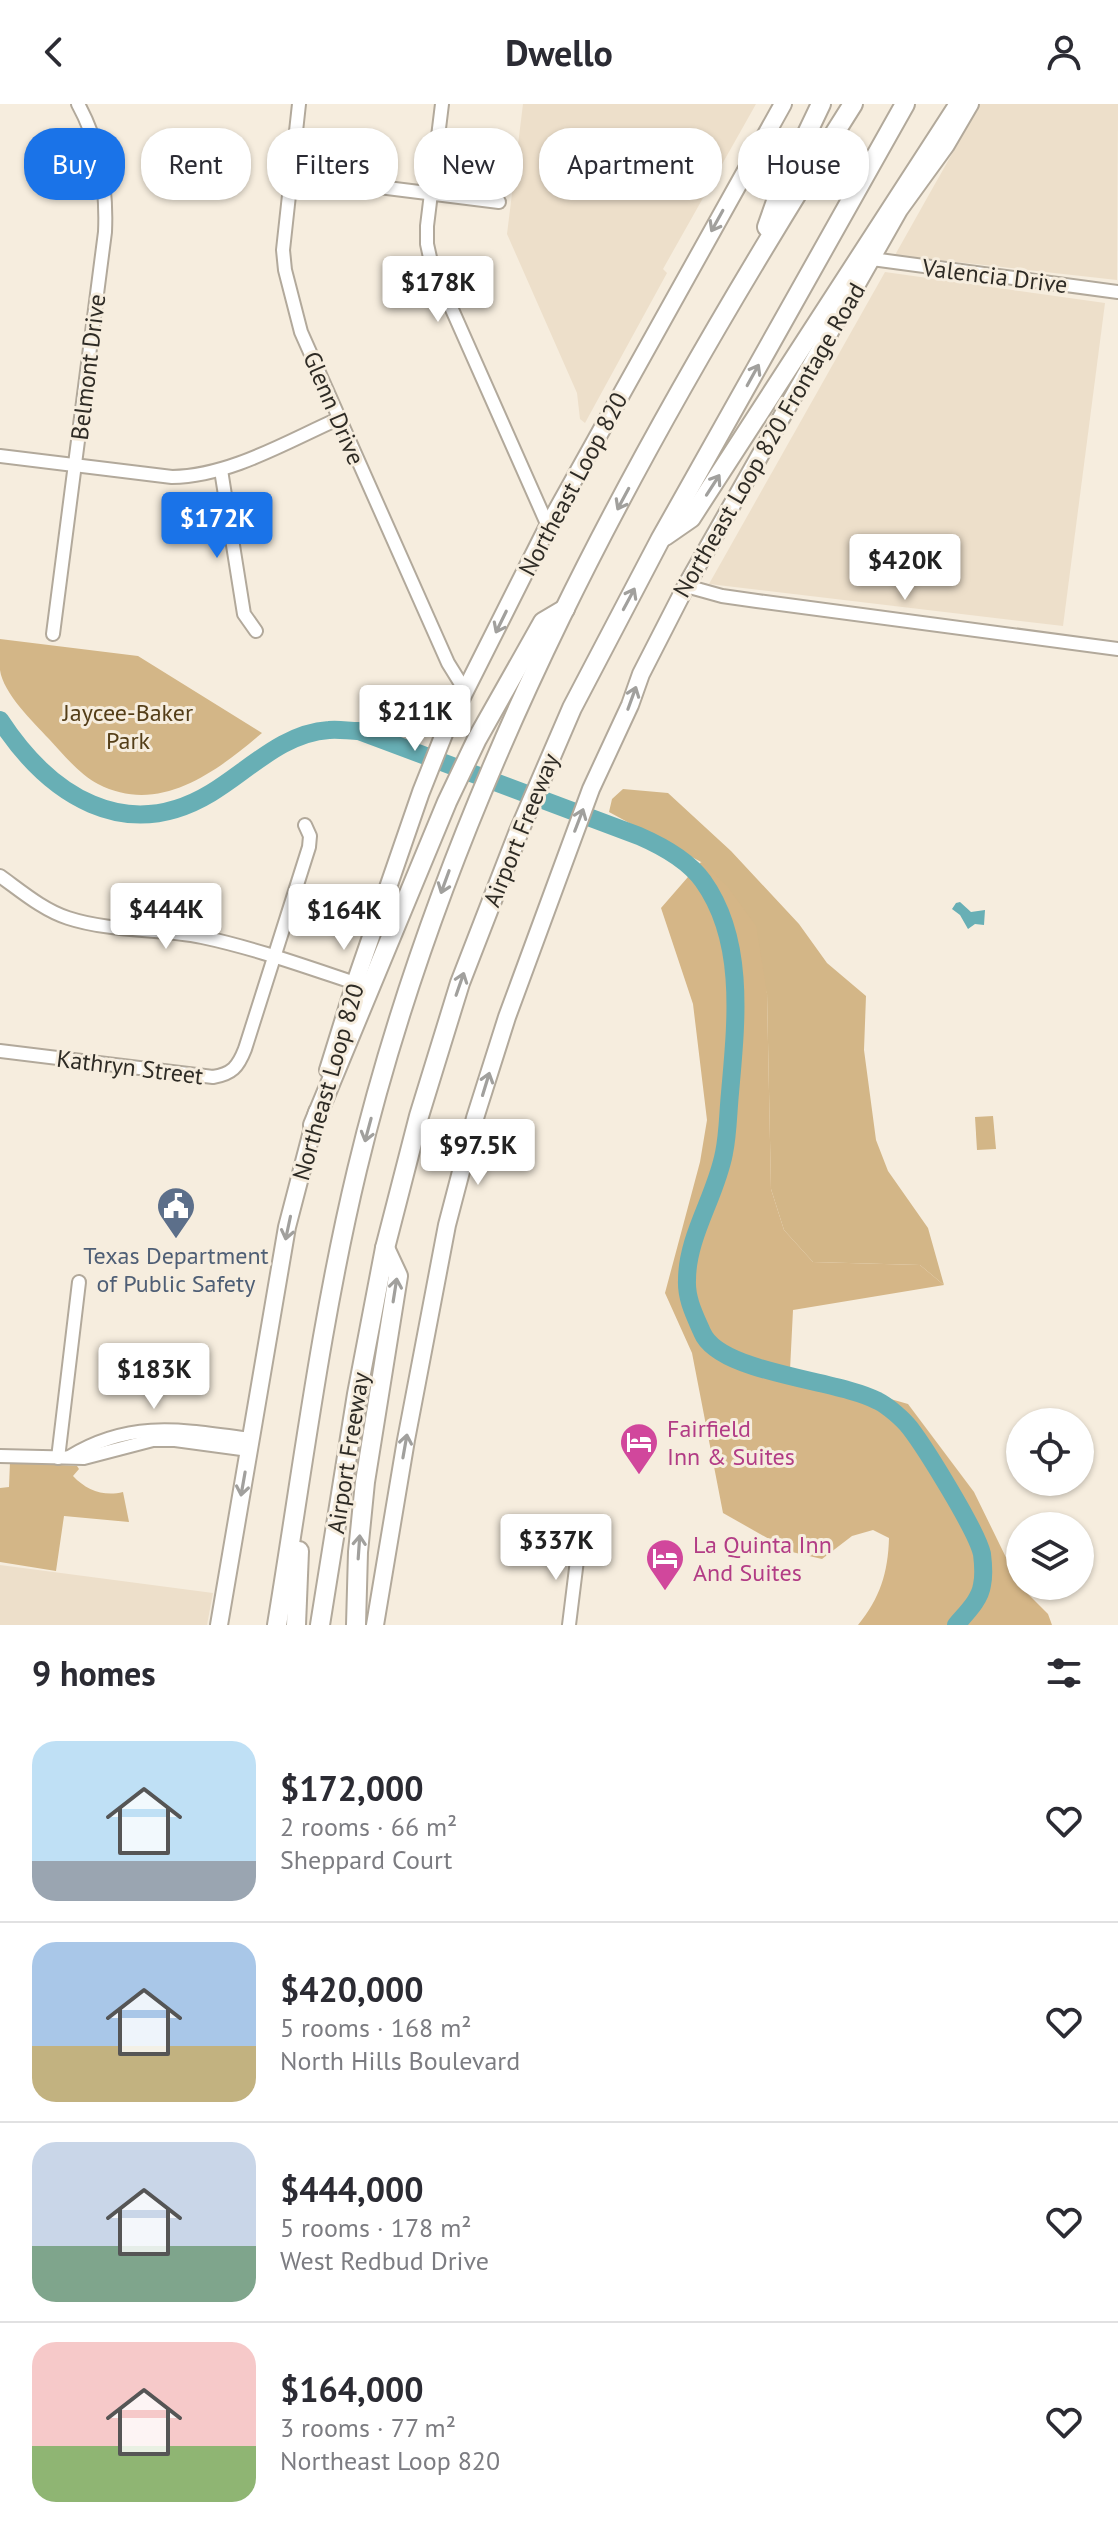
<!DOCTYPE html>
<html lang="en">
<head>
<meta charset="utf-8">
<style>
	body { margin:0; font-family:"PT Sans",sans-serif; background:#f2f2f3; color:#2b2b33; height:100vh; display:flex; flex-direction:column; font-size:30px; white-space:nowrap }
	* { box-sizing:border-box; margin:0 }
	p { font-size:26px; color:#7c7c81 }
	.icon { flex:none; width:44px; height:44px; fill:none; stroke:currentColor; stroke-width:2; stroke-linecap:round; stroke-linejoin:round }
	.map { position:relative; height:1521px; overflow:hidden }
	.panel { display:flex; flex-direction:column; background:#fff; flex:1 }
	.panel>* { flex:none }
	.banner { position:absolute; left:24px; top:24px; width:1070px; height:72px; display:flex; gap:16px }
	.controls { position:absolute; left:1006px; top:1304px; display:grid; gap:16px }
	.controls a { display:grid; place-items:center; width:88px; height:88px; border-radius:50%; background:#fff; box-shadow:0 2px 6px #0004; font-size:40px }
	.price { position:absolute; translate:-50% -68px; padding:0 18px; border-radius:8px; background:#fff; color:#222; font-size:26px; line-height:52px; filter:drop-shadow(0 2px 4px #0008) }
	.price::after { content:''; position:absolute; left:50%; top:48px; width:24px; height:18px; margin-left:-12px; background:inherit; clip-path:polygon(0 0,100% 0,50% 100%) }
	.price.current { background:#1a73e8; color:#fff }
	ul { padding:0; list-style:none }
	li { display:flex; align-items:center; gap:24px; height:200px; padding:0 32px }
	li+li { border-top:2px solid #e1e1e2 }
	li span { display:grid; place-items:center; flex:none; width:224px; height:160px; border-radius:24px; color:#555 }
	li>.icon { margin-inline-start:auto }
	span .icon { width:96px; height:96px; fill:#fffc; stroke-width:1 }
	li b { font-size:34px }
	h2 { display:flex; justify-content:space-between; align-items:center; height:96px; padding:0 32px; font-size:34px }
	.chip { padding:0 28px; border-radius:32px; background:#fff; box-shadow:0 2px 6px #0004; font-size:28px; line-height:72px }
	.chip.current { background:#1a73e8; color:#fff }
	header { display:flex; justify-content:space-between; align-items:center; height:104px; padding:0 32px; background:#fff; font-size:36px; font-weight:700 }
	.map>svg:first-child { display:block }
	.built { fill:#eddfca }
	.green { fill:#d3b687 }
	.forest { fill:#d5b687 }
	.water { fill:#68afb5 }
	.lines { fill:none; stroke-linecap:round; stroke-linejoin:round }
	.river { stroke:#68afb5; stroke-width:18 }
	.minor-casing { stroke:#b2a99b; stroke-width:16 }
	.major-casing { stroke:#b2a99b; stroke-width:20 }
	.highway-casing { stroke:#b2a99b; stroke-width:22 }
	.minor { stroke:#fff; stroke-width:12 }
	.major { stroke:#fff; stroke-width:16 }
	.highway { stroke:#fff; stroke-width:18 }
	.oneway { stroke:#a1a09d }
	.labels { text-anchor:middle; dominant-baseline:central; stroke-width:6; stroke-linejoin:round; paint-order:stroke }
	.street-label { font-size:24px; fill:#2e2b25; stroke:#f6edde }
	.park-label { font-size:24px; fill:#543e18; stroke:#f6edde }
	.service-label { font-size:24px; fill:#4e5e75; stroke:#f6edde }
	.hotel-label { font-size:24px; fill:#b23c85; stroke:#f6edde; text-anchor:start }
</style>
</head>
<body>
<header><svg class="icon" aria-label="back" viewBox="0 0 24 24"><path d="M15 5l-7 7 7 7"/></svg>Dwello<svg class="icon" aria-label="person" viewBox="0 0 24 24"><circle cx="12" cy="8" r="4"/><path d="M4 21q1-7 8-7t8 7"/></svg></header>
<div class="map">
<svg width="1118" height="1521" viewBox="0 0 1118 1521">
	<rect width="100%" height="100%" fill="#f6edde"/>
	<g class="built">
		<path d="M523 0H756L663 165 667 169 585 319 580 315 577 289 507 130Z"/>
		<path d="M980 0H1118L1117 176 895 151Z"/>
		<path d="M885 168 1105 199 1063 522 709 480Z"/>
		<path d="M0 1461 213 1489 207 1521H0Z"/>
	</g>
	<g class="green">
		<path d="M0 535 138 552 262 629C217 667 160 712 98 680 80 671 63 650 49 635 33 618 3 589 0 566 0 556 0 545 0 535Z"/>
		<path d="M623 685 668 689 731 747 799 820 827 859 866 892 864 946 876 1036 888 1067 928 1124 944 1181 920 1161 813 1158 784 1126 771 1085 767 889 701 758 609 708 612 695Z"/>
		<path d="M993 1012 996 1045 977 1046 975 1013Z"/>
		<path d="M10 1358 77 1362 79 1365 73 1372C86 1386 104 1393 123 1388L129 1418 64 1412 56 1467 0 1458V1384L9 1383Z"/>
	</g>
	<path class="forest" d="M701 758 727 782 756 822 767 889 771 1085 784 1126 813 1158 920 1161 944 1181 793 1206 790 1266 908 1300 974 1388 1020 1482 1048 1510 1052 1521H858C880 1494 888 1469 889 1434L873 1426 852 1432 822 1455 792 1448 723 1409 692 1249 665 1189 700 1058 707 1016 693 900 661 804Z"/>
	<path class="water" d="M960 798 971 808 985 806 984 821 975 820 968 825 960 811 952 805 956 799Z"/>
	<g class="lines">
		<path class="river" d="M0 616C49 691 125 741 211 689 248 667 282 629 329 626 339 625 349 627 359 627L639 732C662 742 688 756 703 777 746 837 736 920 730 989 728 1009 728 1030 724 1049 716 1092 687 1132 687 1176 686 1195 695 1212 702 1228 719 1270 837 1275 878 1297 888 1302 903 1315 910 1324 926 1345 977 1427 982 1450 983 1458 984 1472 982 1481 980 1496 966 1509 956 1521"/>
		<defs>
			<g id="minor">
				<path d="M299 0 283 146 285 166 301 228 448 559 466 588"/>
				<path d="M442 0 427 122V140L431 158 548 422"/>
				<path d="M291 72 499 98"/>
				<path d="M872 155 1118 188"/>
				<path d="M0 352 172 373C230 372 286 338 338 315"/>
				<path d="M221 366 244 510 256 527"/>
				<path d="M686 482 722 492 757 497 1118 545"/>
				<path d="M53 530 105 128C107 83 100 40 78 0"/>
				<path d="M0 772C21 787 43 806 68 814 111 828 158 824 202 833 254 844 304 862 355 879"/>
				<path d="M0 947 213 973C232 970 238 963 245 945L309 743 310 732 305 721"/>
				<path d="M0 1352 84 1354 153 1336H175L249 1346"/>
				<path d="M69 1353C131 1315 183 1326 251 1335"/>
				<path d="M58 1354 79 1178"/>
				<path d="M569 1521 579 1440"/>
			</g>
			<g id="major">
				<path d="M328 966 355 879 421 688 446 625 548 422 783 0"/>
				<path d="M219 1521 287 1123 317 1008"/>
				<path d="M375 1521 406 1336 447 1121 475 1014 507 913 591 685 630 601 641 570 686 482 899 106 946 41 970 0"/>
			</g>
			<g id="highway">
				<path d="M767 123 780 86 821 0"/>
				<path d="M665 432 691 414 959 0"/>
				<path d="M313 1021 447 698 477 635 543 518 565 505"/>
				<path d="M277 1521C302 1369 321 1216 357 1066 449 682 643 331 853 0"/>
				<path d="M296 1521 299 1447"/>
				<path d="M320 1521 357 1290 385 1144 419 1012 460 879 519 727 572 604 660 436 905 0"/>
				<path d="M356 1521 358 1448 365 1378 398 1172 385 1144"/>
			</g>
		</defs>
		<use href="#minor" class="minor-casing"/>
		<use href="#major" class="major-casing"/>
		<use href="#highway" class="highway-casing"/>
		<use href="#minor" class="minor"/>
		<use href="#major" class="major"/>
		<use href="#highway" class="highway"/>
	</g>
	<defs><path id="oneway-shaft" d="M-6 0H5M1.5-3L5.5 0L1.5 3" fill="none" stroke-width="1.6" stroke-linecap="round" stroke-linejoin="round" transform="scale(2)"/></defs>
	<g class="oneway">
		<use href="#oneway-shaft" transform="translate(717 117) rotate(119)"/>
		<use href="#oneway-shaft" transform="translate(753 271) rotate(-61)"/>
		<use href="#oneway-shaft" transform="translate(713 381) rotate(-57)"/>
		<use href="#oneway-shaft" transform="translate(623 395) rotate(118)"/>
		<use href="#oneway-shaft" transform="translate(629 495) rotate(-62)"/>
		<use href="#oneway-shaft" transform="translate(501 518) rotate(116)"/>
		<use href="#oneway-shaft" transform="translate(632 594) rotate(-70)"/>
		<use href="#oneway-shaft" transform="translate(579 716) rotate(-69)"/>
		<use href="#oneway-shaft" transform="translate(445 778) rotate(110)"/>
		<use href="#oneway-shaft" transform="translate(460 880) rotate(-71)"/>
		<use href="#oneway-shaft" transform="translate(486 980) rotate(-73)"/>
		<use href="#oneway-shaft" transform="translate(368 1026) rotate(105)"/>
		<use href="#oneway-shaft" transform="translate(288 1124) rotate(102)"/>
		<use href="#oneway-shaft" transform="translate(395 1186) rotate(-81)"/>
		<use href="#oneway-shaft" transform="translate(405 1342) rotate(-80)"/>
		<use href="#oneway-shaft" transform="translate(243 1380) rotate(100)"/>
		<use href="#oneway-shaft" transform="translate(359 1443) rotate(-86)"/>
	</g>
	<defs>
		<symbol id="civic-pin" viewBox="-11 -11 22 30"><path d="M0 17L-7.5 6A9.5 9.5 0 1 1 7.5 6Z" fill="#5c6f8a" stroke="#f6edde"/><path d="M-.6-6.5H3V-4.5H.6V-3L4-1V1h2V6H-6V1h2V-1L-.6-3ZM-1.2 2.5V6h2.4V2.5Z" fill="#fff"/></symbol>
		<symbol id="hotel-pin" viewBox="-11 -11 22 30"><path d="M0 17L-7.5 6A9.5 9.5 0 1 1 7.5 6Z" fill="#d1479c" stroke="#f6edde"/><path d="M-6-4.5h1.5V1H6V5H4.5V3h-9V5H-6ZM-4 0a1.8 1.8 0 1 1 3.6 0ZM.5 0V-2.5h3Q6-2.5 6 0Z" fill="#fff"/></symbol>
	</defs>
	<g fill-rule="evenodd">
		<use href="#civic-pin" x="154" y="1080" width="44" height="60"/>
		<use href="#hotel-pin" x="617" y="1316" width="44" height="60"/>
		<use href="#hotel-pin" x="643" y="1432" width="44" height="60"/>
	</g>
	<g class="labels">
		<g class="street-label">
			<text transform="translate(995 172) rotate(7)">Valencia Drive</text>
			<text transform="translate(88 263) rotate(-83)">Belmont Drive</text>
			<text transform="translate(334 304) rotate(67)">Glenn Drive</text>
			<text transform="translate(769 336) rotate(-60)">Northeast Loop 820 Frontage Road</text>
			<text transform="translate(573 380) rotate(-62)">Northeast Loop 820</text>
			<text transform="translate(521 726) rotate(-68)">Airport Freeway</text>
			<text transform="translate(130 963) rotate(7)">Kathryn Street</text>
			<text transform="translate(328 978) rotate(-74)">Northeast Loop 820</text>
			<text transform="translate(348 1349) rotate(-81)">Airport Freeway</text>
		</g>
		<g class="park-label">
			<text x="128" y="608">Jaycee-Baker<tspan x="128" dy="28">Park</tspan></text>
		</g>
		<g class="service-label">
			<text x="176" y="1151">Texas Department<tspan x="176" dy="28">of Public Safety</tspan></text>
		</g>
		<g class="hotel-label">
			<text x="667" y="1324">Fairfield<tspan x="667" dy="28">Inn &amp; Suites</tspan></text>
			<text x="693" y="1440">La Quinta Inn<tspan x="693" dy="28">And Suites</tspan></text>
		</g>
	</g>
</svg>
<div class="controls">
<a><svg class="icon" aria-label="locate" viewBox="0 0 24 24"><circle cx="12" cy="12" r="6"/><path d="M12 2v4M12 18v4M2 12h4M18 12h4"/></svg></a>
<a><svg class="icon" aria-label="layers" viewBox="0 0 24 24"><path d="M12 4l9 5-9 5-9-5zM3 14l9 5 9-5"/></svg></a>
</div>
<b class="price" style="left:438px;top:220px">$178K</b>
<b class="price current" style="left:217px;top:456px">$172K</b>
<b class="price" style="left:905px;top:498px">$420K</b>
<b class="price" style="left:415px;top:649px">$211K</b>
<b class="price" style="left:166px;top:847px">$444K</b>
<b class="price" style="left:344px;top:848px">$164K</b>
<b class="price" style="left:478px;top:1083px">$97.5K</b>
<b class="price" style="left:154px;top:1307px">$183K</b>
<b class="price" style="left:556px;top:1478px">$337K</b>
<div class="banner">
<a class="chip current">Buy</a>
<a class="chip">Rent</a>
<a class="chip">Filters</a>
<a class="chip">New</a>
<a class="chip">Apartment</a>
<a class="chip">House</a>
</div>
</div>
<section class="panel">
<h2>9 homes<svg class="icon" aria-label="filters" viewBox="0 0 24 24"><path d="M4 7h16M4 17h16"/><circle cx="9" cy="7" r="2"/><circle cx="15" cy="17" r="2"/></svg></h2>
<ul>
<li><span style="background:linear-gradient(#bfe0f5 75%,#9aa5b1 0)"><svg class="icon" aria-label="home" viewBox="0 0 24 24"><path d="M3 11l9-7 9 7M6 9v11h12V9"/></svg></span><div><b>$172,000</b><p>2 rooms · 66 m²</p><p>Sheppard Court</p></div><svg class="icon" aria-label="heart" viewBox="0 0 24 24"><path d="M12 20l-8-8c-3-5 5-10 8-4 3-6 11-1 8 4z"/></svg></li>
<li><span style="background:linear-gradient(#a9c7e8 65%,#c2b280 0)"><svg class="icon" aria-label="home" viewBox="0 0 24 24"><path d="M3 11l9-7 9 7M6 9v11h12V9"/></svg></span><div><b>$420,000</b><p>5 rooms · 168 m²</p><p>North Hills Boulevard</p></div><svg class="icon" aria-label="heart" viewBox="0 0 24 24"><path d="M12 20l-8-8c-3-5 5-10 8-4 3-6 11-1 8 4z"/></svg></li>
<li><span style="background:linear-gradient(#c9d6e8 65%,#7fa58c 0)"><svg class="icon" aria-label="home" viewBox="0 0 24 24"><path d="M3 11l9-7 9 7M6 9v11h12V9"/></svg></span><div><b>$444,000</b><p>5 rooms · 178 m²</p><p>West Redbud Drive</p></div><svg class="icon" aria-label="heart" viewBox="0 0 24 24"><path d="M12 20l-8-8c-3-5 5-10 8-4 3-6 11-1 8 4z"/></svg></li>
<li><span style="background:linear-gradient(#f6c9c9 65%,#8fb573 0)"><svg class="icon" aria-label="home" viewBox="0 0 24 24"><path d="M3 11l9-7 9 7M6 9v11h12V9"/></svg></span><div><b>$164,000</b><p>3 rooms · 77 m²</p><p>Northeast Loop 820</p></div><svg class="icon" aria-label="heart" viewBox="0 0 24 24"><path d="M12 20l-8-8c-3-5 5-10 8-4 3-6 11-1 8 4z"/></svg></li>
</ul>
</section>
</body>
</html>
